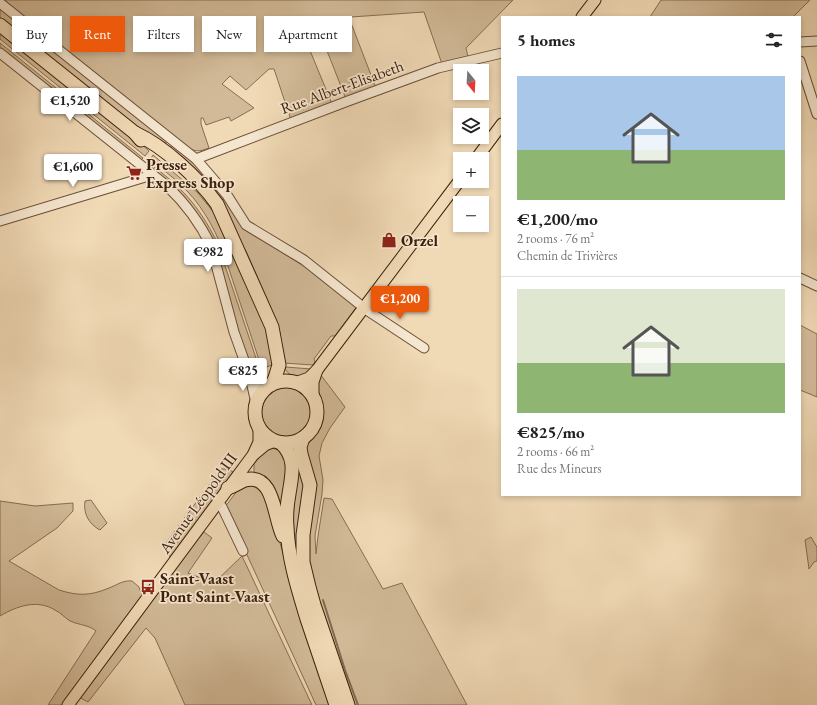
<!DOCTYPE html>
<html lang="en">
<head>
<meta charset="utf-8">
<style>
	body { margin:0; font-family:"EB Garamond",serif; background:#f2f2f2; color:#222; height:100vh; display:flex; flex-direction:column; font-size:15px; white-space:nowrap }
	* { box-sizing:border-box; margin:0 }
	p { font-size:13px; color:#767676 }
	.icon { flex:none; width:22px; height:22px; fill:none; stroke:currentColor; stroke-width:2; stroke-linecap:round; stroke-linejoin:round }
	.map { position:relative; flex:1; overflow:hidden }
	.sheet { position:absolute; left:501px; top:16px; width:300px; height:480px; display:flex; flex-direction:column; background:#fff; border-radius:0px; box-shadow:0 2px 6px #0003 }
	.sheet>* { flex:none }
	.guide { position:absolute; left:12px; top:16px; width:380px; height:36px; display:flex; gap:8px }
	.needle { width:26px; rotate:162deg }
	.fabs { position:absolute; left:453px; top:64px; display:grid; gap:8px }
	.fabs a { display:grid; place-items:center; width:36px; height:36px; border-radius:0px; background:#fff; box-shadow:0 2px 6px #0003; font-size:20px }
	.price { position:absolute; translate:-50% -34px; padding:0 9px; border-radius:4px; background:#fff; color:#222; font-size:13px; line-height:26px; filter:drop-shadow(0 1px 2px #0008) }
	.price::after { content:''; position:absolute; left:50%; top:24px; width:12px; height:9px; margin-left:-6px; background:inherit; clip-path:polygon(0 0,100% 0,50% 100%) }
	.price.active { background:#ea580c; color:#fff }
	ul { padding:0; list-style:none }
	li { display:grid; align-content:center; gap:8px; height:212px; padding:0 16px }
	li+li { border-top:1px solid #e0e0e0 }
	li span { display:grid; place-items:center; height:124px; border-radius:0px; color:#555 }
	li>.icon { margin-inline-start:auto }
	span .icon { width:72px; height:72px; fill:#fffc; stroke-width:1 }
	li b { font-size:17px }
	h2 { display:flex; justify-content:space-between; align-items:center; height:48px; padding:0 16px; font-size:17px }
	.tag { padding:0 14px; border-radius:0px; background:#fff; box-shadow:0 2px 6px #0003; font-size:14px; line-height:36px }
	.tag.active { background:#ea580c; color:#fff }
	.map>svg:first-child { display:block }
	.green { fill:#d2ba98; stroke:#886d52 }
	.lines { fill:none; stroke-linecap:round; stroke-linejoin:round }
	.stream { stroke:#84694e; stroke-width:2 }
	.minor-casing { stroke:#6a4e36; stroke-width:11 }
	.major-casing { stroke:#3e200b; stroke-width:13 }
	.highway-casing { stroke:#3e200b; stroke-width:15 }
	.minor { stroke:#f5e6cf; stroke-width:9 }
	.major { stroke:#f0d9b5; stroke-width:11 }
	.highway { stroke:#f0d9b5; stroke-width:13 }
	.labels { text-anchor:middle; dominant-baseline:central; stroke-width:3.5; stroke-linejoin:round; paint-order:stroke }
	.street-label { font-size:16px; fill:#3e200b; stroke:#f5e6cf }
	.poi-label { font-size:16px; font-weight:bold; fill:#3e200b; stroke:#f5e6cf; text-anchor:start }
</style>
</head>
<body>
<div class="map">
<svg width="817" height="705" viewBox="0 0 817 705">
	<rect width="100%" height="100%" fill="#f0d9b5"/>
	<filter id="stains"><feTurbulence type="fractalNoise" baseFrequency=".005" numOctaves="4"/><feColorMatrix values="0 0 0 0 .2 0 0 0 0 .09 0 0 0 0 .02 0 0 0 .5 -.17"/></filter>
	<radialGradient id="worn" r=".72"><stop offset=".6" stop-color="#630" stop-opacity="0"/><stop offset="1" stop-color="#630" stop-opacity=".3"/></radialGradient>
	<g class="green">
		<path d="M0 0H513L466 48 468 57 442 64 424 12 351 17V23L376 88 346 99 318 28 302 31 332 104 291 120 274 69H269L246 90 230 76 222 84 254 108 231 121 229 117 206 125 203 118H201V124L209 148C199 152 194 152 186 146Z"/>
		<path d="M661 0H810L793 17H650Z"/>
		<path d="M0 7 167 141 162 148 0 21Z"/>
		<path d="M0 30 136 139 149 151 145 156 0 39Z"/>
		<path d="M0 43 143 158 140 161 0 48Z"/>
		<path d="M172 145C185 156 199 166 210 178 226 196 235 219 254 235L323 278 358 305 335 336H331L314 359 315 362 313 365 283 363 280 333 276 320 246 251 168 150Z"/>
		<path d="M153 155 198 193 219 219 264 315 274 364 262 369 223 251C214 226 199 201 179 183 170 175 160 167 150 160Z"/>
		<path d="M148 162C181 187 198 204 217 242L260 370 253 373 238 334 214 247 146 165Z"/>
		<path d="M800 325 817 334V397L800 390Z"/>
		<path d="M286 367 311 369 313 370 298 378C292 376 288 374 285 369Z"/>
		<path d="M320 374 345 407 330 428 322 443 319 456 323 480 322 494 315 536 316 554 318 536 324 498 332 499 383 589 402 583 467 705H353L340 667 310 572 308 553 311 514 315 495V482L306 451 307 445 317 434 321 426 323 417 322 403 317 388Z"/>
		<circle cx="286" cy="413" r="26"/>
		<path d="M272 448 278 450 281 452 287 464 283 533 275 503 254 478V464L265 450Z"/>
		<path d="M299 460 306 480 300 563 290 536Z"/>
		<path d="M221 469H228L233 472 170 557 163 547Z"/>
		<path d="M253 483 266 494 306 634 330 705H316L225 507 240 487Z"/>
		<path d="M91 500 107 523 100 530C89 524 83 514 85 501Z"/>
		<path d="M0 501 35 506 73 503V511L57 528 9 561 59 590C78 596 90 596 109 588 117 585 123 580 132 581L139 587 144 601 204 532 212 538 188 573 214 583 242 556 312 705H185L155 638 146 628 88 702 75 695 68 705H48L96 631C89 625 79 625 70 621 65 618 61 613 55 610 37 599 17 606 0 616Z"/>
		<path d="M811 537 817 547V561L814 562 809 569 805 540Z"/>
	</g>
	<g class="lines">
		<path class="stream" d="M323 600 345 670 358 705"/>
		<defs>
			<g id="minor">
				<path d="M0 3 196 159 227 195 246 225 304 260 368 311 424 348"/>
				<path d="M800 42 817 41"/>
				<path d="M0 53 167 186C186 204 200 223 211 246L234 332 250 377 256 403"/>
				<path d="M800 61 817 114"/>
				<path d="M196 159 348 101 438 68 502 53"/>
				<path d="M0 221 152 175"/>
				<path d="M800 278 817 286"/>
				<path d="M250 377 255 382 268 387"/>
				<path d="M218 502 222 507 243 551"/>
			</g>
			<g id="major">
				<path d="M582 17 595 0"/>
				<path d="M476 159 502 124"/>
				<path d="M295 383 309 378 317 370 460 180"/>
				<path d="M313 398V382L317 370"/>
				<path d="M254 453 259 442V429"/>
				<path d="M68 705 253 455 265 445 275 441"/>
			</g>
			<g id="highway">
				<path d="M0 25 135 133 141 140"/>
				<path d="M135 133C165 147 198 178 217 204L272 327 279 365 275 378 272 384"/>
				<circle cx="286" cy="412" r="31"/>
				<path d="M303 438 300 447 301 454 310 485 303 535V562L309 587 314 605 348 705"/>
				<path d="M281 443C297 459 292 474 289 494 287 505 286 516 287 527 288 558 298 589 307 619 317 648 326 676 336 705"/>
				<path d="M228 488C234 486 240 482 245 480 275 472 274 520 283 536"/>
			</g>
		</defs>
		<use href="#minor" class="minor-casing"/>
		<use href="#major" class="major-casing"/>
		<use href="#highway" class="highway-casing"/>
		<use href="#minor" class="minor"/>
		<use href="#major" class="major"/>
		<use href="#highway" class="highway"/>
	</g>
	<defs>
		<symbol id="supermarket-bare" viewBox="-9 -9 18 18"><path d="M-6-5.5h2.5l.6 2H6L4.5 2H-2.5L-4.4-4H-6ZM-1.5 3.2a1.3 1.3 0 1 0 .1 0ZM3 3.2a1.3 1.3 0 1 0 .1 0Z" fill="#8f2418" stroke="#f5e6cf" stroke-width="2.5" paint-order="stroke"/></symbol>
		<symbol id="shop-bare" viewBox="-9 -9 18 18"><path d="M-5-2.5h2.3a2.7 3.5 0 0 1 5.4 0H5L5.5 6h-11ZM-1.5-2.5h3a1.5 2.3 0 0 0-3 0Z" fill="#8f2418" stroke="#f5e6cf" stroke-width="2.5" paint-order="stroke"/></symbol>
		<symbol id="bus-bare" viewBox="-9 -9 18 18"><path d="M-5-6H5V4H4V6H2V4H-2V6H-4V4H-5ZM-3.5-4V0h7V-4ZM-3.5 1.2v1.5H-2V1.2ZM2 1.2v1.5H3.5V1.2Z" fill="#8f2418" stroke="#f5e6cf" stroke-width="2.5" paint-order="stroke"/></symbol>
	</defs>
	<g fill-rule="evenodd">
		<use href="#supermarket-bare" x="123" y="162" width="22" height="22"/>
		<use href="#shop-bare" x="378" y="229" width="22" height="22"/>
		<use href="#bus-bare" x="137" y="576" width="22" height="22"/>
	</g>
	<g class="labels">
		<g class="street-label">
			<text transform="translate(342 87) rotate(-20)">Rue Albert-Elisabeth</text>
			<text transform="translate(198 503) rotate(-54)">Avenue Léopold III</text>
		</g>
		<g class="poi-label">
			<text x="146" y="164">Presse<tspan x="146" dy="18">Express Shop</tspan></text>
			<text x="401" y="240">Orzel</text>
			<text x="160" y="578">Saint-Vaast<tspan x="160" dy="18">Pont Saint-Vaast</tspan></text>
		</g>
	</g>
	<rect width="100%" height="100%" filter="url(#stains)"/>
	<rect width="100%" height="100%" fill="url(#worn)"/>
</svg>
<div class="fabs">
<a><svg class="needle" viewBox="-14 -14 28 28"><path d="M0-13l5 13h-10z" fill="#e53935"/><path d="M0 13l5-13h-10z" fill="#767676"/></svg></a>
<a><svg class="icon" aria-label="layers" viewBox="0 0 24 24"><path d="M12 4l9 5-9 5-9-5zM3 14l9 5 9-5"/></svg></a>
<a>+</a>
<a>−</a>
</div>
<b class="price" style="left:70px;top:122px">€1,520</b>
<b class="price" style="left:73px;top:188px">€1,600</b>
<b class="price" style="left:208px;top:273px">€982</b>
<b class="price active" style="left:400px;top:320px">€1,200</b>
<b class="price" style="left:243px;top:392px">€825</b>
<div class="guide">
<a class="tag">Buy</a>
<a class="tag active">Rent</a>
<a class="tag">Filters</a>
<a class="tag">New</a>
<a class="tag">Apartment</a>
</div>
<section class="sheet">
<h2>5 homes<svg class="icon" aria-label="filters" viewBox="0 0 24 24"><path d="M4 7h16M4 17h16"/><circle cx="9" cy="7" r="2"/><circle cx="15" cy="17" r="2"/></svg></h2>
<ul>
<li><span style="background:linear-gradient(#a9c7e8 60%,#8fb573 0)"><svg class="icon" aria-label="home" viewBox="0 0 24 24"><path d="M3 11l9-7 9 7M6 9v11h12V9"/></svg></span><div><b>€1,200/mo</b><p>2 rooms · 76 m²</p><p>Chemin de Trivières</p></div></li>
<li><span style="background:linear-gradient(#dfe7d0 60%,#8fb573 0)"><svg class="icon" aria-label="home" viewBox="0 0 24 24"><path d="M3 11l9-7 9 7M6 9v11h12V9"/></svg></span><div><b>€825/mo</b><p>2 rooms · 66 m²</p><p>Rue des Mineurs</p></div></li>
</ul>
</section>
</div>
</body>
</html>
